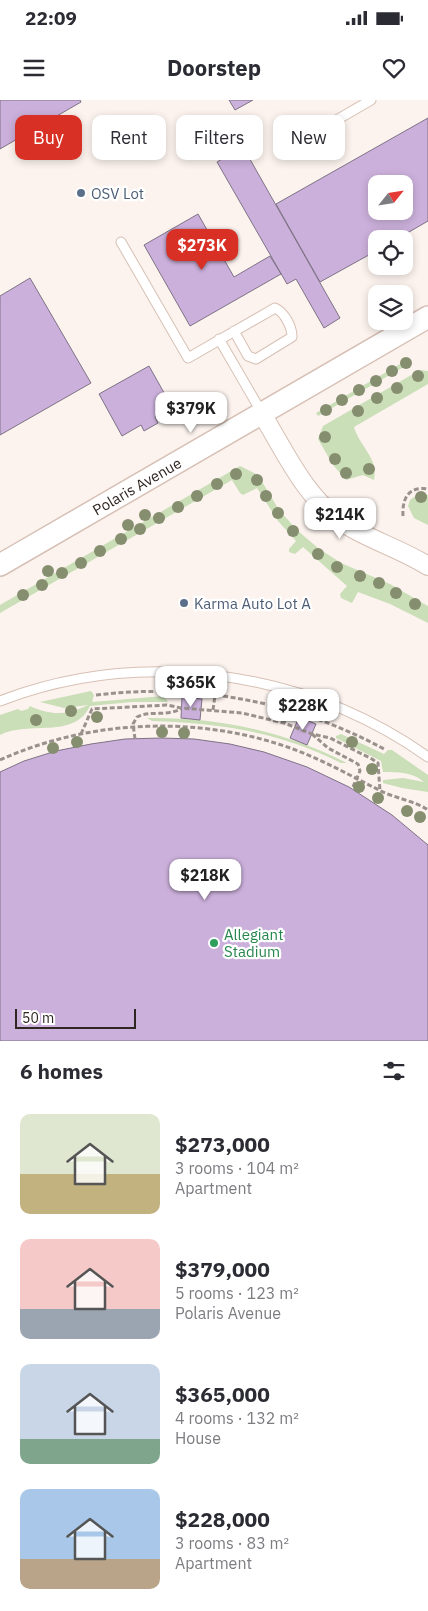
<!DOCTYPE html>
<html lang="en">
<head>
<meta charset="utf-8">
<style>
	body { margin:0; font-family:"IBM Plex Sans",sans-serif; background:#f2f2f3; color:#2b2b33; height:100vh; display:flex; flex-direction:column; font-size:19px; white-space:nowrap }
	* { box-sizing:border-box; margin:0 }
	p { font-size:16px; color:#7c7c81 }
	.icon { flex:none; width:28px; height:28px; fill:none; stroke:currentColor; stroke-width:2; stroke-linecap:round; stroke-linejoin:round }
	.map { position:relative; height:941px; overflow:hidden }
	.sheet { display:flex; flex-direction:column; background:#fff; flex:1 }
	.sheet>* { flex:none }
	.top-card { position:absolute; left:15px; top:15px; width:399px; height:45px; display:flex; gap:10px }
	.needle { width:32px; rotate:60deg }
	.tools { position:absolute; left:368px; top:75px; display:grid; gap:10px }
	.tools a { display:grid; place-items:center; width:45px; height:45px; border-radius:10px; background:#fff; box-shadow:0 2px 8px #0003; font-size:25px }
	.scale { position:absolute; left:15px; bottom:12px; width:121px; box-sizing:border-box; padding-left:5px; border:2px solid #2f2622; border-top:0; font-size:14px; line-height:18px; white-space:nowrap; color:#2f2622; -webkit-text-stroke:4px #fff; paint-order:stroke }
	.price { position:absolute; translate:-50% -42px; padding:0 11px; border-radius:10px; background:#fff; color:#222; font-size:16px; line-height:32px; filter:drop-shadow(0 1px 2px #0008) }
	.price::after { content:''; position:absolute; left:50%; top:30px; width:15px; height:11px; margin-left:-8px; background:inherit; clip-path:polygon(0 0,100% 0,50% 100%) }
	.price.selected { background:#d93025; color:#fff }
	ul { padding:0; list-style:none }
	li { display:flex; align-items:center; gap:15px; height:125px; padding:0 20px }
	li span { display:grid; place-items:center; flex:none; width:140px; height:100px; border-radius:10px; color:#555 }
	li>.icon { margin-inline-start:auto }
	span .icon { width:60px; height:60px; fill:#fffc; stroke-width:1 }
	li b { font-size:21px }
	h2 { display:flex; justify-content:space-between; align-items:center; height:60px; padding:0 20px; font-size:21px }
	.pill { padding:0 18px; border-radius:10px; background:#fff; box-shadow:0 2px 8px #0003; font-size:18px; line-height:45px }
	.pill.selected { background:#d93025; color:#fff }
	.status { display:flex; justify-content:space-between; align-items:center; height:35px; padding:0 25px; background:#fff; direction:ltr }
	.status svg { height:14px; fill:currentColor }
	header { display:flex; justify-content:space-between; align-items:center; height:65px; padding:0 20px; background:#fff; font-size:22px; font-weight:800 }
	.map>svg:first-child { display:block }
	.green { fill:#cadeb8 }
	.building { fill:#cbb0db; stroke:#7e7285; fill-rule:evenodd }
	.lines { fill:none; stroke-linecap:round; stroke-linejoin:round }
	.service-casing { stroke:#d7c0b5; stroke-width:11 }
	.minor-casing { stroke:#d7c0b5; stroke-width:20 }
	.tertiary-casing { stroke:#d7c0b5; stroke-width:24 }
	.path { stroke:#9a918c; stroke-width:3; stroke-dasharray:5 2.5; stroke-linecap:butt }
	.service { stroke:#fff; stroke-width:9 }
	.minor { stroke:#fff; stroke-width:18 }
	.tertiary { stroke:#fff; stroke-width:21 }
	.tree { fill:#868e70 }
	.service-dot { fill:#5c6f8a; stroke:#fff; stroke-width:2 }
	.leisure-dot { fill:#2e9e5b; stroke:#fff; stroke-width:2 }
	.labels { text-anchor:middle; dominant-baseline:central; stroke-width:4.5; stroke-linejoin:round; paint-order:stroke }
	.service-label { font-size:15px; fill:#4e5e75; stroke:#fff; text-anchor:start }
	.street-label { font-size:15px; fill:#2f2622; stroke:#fff }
	.leisure-label { font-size:15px; fill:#27864d; stroke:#fff; text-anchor:start }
</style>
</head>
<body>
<div class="status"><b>22:09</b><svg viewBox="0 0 49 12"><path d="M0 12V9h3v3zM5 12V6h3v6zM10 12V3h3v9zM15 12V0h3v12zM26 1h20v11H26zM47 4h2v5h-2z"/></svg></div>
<header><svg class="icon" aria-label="menu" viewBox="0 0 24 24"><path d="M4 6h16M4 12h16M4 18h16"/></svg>Doorstep<svg class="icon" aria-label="heart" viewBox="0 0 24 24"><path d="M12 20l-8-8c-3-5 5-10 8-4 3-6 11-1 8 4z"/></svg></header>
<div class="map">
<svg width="428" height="941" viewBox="0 0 428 941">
	<rect width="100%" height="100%" fill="#fcf3ee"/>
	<g class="green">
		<path d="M407 260 409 264 318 316 316 313Z"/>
		<path d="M420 270 428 271V284L354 327C359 346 379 358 374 380L363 375 346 380 333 365 318 339 323 326Z"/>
		<path d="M240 366 258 375 279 410 298 431 318 448 341 463 390 484 426 505 428 506V523L390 504 358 492 352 503 341 498 340 494 347 486 303 447 295 454 289 452V449L296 441 278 421 257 388 243 395 240 393 232 380 0 513V505Z"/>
		<path d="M418 394 428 395V425L414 418 408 406 410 400Z"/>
		<path d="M91 591 94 595 92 602 164 596 168 602H132L90 606C74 640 29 620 0 635V615L18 609 21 611 28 609 30 606C51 616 68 615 88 605L64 608 40 602Z"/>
		<path d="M147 618C218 617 284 631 347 663H341C280 632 220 623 152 621Z"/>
		<path d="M341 634 384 654 388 650H392L428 675V692L402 688 383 683V680L403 678 424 682C413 672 398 672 383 672L381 661 336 638V636Z"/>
	</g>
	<g class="building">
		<path d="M0 0H80L81 2 0 49Z"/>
		<path d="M229 0H253L235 10Z"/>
		<path d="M428 18V121L397 139H376V151L320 182 276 104ZM376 84H404V111H376Z"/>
		<path d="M243 47 340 218 324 228 296 179 287 184 217 62Z"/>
		<path d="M198 114 234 177 270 156 281 174 190 226 144 145Z"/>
		<path d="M30 178 91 283 0 335V196Z"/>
		<path d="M149 266 172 307 155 317 158 323 144 331 141 325 122 336 99 294Z"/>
		<path d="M182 597 202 599 200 620 181 618Z"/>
		<path d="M299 617 316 624 307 645 290 638Z"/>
		<path d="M161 638 194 639 230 644 264 652 307 667 349 687 392 715 428 745V941H0V672L24 661 56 651 91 644 125 639Z"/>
	</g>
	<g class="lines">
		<defs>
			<g id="service">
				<path d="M321 29 371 0"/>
				<path d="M121 142 188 258 275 208C284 212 292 226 292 237L256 259 248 256 234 231"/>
				<path d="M219 239 262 313"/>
				<path d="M0 601C141 547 305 570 428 657"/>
			</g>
			<path id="minor" d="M262 314C286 353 305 398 345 424 370 440 401 449 428 466"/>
			<g id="tertiary">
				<path id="s1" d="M0 465 428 217"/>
			</g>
		</defs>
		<use href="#service" class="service-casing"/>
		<use href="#minor" class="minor-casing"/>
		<use href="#tertiary" class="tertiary-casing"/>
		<g class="path">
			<path d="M403 416C402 399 408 386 428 389"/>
			<path d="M96 595C195 583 296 601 384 649"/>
			<path d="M213 610 215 595"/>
			<path d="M284 623 289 610"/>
			<path d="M81 634 92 609 167 605 181 608 242 613 284 623 312 634 330 638 372 659 378 663 380 691"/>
			<path d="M312 634 328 648 358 664 360 671 352 689"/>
			<path d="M135 639 133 624 137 617C151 610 164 617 181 609"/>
			<path d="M0 660C90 619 200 615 293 649 323 660 351 676 379 690 394 698 415 701 428 710"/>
		</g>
		<use href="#service" class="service"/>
		<use href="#minor" class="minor"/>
		<use href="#tertiary" class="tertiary"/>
	</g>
	<g class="tree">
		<circle cx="406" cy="263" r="6"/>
		<circle cx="392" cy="271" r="6"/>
		<circle cx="418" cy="276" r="6"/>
		<circle cx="376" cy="281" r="6"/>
		<circle cx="397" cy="288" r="6"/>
		<circle cx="359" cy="290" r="6"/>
		<circle cx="377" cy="298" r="6"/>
		<circle cx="342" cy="300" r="6"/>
		<circle cx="326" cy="310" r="6"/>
		<circle cx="358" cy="311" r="6"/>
		<circle cx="325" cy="337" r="6"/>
		<circle cx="335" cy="359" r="6"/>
		<circle cx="369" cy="369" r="6"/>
		<circle cx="346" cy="373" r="6"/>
		<circle cx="236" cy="374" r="6"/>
		<circle cx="257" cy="380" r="6"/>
		<circle cx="217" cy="384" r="6"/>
		<circle cx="197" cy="396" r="6"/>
		<circle cx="266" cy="396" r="6"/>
		<circle cx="421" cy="397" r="6"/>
		<circle cx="178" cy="407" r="6"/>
		<circle cx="278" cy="413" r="6"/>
		<circle cx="145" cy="415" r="6"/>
		<circle cx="159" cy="418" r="6"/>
		<circle cx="128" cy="425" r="6"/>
		<circle cx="140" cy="429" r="6"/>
		<circle cx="293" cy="431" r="6"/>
		<circle cx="121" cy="439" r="6"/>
		<circle cx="100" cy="451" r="6"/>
		<circle cx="318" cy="454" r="6"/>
		<circle cx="81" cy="463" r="6"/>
		<circle cx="337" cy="467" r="6"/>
		<circle cx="48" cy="471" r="6"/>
		<circle cx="62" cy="473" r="6"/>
		<circle cx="360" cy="476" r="6"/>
		<circle cx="379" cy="483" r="6"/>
		<circle cx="42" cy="485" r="6"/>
		<circle cx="396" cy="493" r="6"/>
		<circle cx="23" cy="495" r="6"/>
		<circle cx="415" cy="504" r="6"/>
		<circle cx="71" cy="611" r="6"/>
		<circle cx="97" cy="617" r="6"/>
		<circle cx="36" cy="620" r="6"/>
		<circle cx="162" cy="632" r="6"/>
		<circle cx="184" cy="633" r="6"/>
		<circle cx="77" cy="642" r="6"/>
		<circle cx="352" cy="642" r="6"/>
		<circle cx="53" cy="648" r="6"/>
		<circle cx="372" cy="669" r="6"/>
		<circle cx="359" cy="687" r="6"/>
		<circle cx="378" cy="698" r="6"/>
		<circle cx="407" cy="711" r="6"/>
		<circle cx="420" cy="717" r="6"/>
	</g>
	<g class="service-dot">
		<circle cx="81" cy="93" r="5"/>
		<circle cx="184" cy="503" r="5"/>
	</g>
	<circle class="leisure-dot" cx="214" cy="843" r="5"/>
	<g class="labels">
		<g class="service-label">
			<text x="91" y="93">OSV Lot</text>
			<text x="194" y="503">Karma Auto Lot A</text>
		</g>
		<g class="street-label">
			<text stroke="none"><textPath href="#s1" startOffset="158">Polaris Avenue</textPath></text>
		</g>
		<g class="leisure-label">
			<text x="224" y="834">Allegiant<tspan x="224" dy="17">Stadium</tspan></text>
		</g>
	</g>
</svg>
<div class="tools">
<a><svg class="needle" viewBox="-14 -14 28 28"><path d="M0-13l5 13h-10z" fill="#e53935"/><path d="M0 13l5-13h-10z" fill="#7c7c81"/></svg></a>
<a><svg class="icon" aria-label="locate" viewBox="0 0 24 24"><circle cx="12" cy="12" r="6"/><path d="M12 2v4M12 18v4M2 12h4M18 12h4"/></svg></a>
<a><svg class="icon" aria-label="layers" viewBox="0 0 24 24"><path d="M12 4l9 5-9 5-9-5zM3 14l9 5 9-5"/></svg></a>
</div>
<div class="scale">50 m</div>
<b class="price selected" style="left:202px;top:171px">$273K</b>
<b class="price" style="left:191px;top:334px">$379K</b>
<b class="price" style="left:340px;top:440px">$214K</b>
<b class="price" style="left:191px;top:608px">$365K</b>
<b class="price" style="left:303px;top:631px">$228K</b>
<b class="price" style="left:205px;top:801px">$218K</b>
<div class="top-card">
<a class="pill selected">Buy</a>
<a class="pill">Rent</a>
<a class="pill">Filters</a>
<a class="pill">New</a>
</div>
</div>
<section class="sheet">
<h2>6 homes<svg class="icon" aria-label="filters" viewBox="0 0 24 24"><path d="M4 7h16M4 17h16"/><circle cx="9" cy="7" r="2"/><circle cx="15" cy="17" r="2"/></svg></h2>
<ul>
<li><span style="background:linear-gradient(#dfe7d0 60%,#c2b280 0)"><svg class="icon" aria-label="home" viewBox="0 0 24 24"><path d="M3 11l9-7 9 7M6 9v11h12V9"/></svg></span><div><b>$273,000</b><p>3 rooms · 104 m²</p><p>Apartment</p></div></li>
<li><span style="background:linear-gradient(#f6c9c9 70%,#9aa5b1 0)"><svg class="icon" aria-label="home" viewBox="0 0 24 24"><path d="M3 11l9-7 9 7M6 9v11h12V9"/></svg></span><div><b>$379,000</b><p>5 rooms · 123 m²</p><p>Polaris Avenue</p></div></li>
<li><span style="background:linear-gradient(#c9d6e8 75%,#7fa58c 0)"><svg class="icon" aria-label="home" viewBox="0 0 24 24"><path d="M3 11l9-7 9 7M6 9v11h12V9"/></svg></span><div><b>$365,000</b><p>4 rooms · 132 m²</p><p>House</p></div></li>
<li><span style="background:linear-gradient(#a9c7e8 70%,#b9a48a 0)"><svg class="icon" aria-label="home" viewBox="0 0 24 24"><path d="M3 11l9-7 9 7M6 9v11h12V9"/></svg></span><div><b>$228,000</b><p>3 rooms · 83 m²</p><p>Apartment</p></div></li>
</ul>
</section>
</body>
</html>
